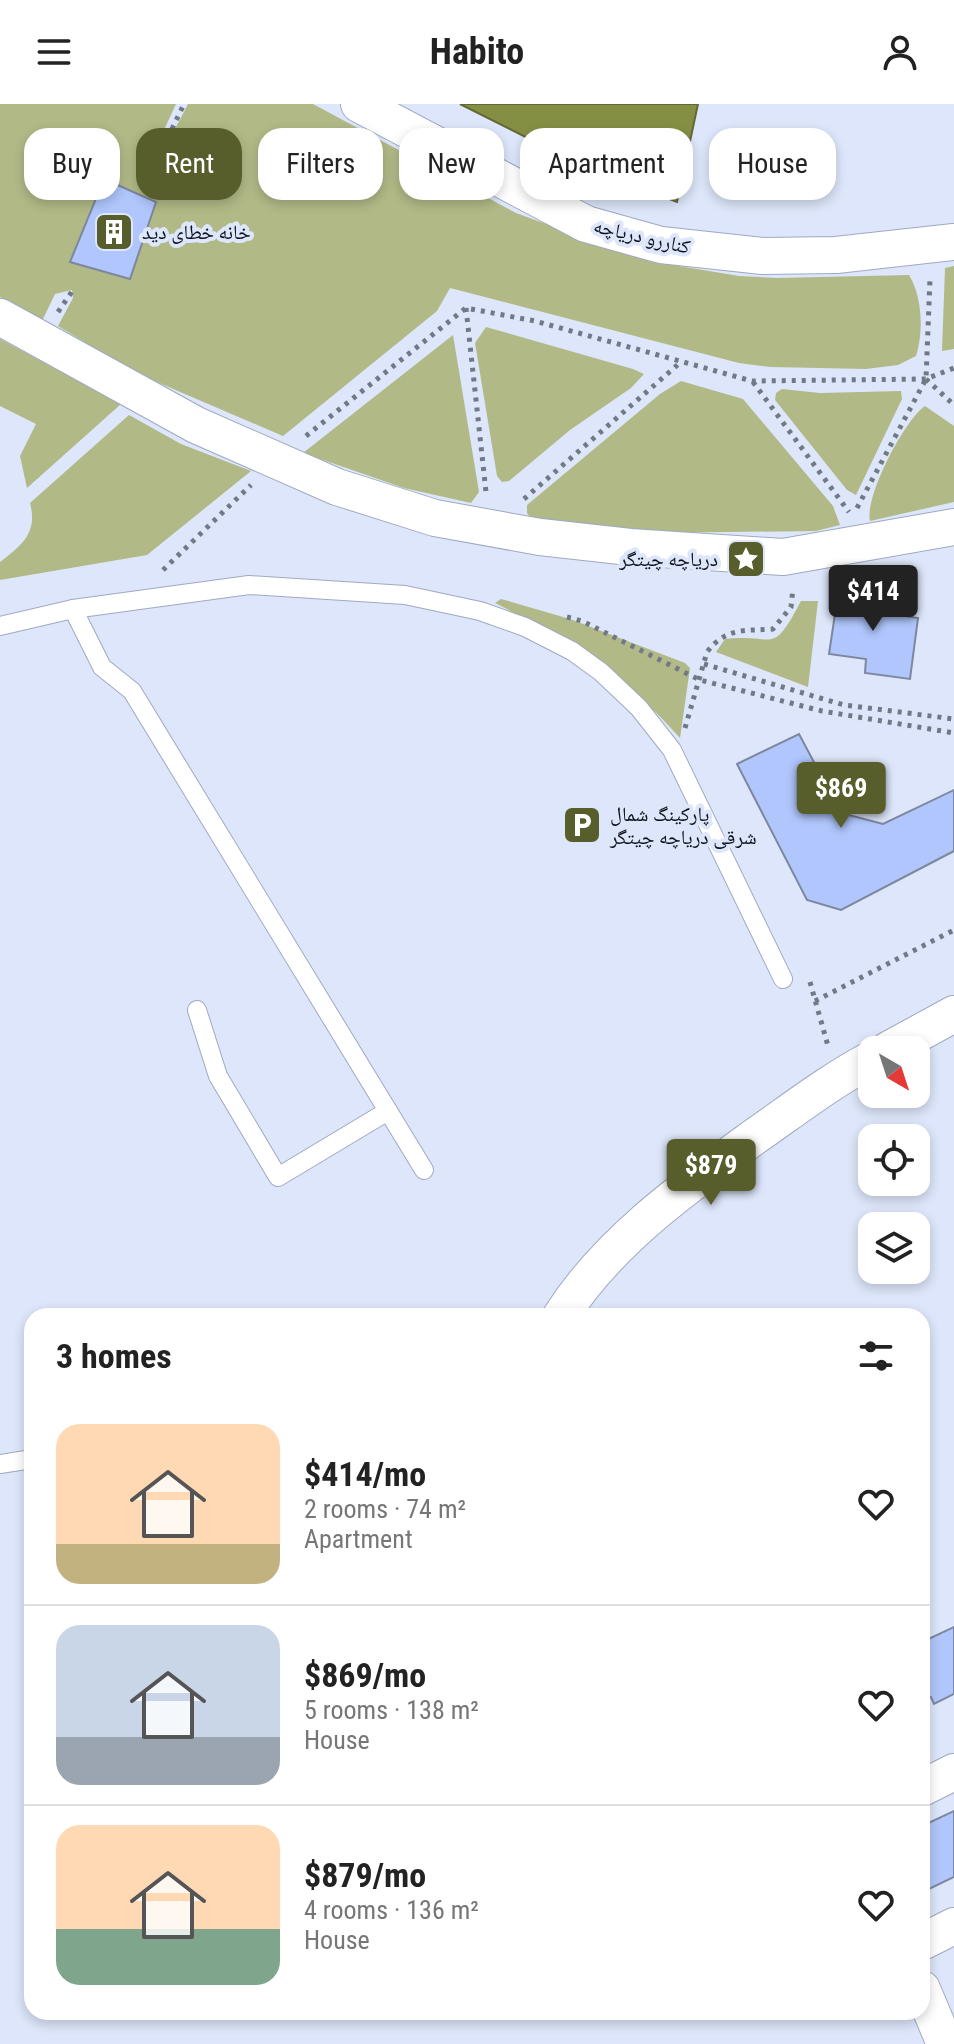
<!DOCTYPE html>
<html lang="en">
<head>
<meta charset="utf-8">
<style>
	body { margin:0; font-family:"Roboto Condensed","Noto Naskh Arabic",sans-serif; background:#f6f6f6; color:#222; height:100vh; display:flex; flex-direction:column; font-size:30px; white-space:nowrap }
	* { box-sizing:border-box; margin:0 }
	p { font-size:26px; color:#767676 }
	.icon { flex:none; width:44px; height:44px; fill:none; stroke:currentColor; stroke-width:2; stroke-linecap:round; stroke-linejoin:round }
	.map { position:relative; flex:1; overflow:hidden }
	.drawer { position:absolute; left:24px; top:1204px; width:906px; height:712px; display:flex; flex-direction:column; background:#fff; border-radius:24px; box-shadow:0 4px 12px #0003 }
	.drawer>* { flex:none }
	.top-card { position:absolute; left:24px; top:24px; width:906px; height:72px; display:flex; gap:16px }
	.needle { width:52px; rotate:141deg }
	.fabs { position:absolute; left:858px; top:932px; display:grid; gap:16px }
	.fabs a { display:grid; place-items:center; width:72px; height:72px; border-radius:16px; background:#fff; box-shadow:0 4px 12px #0003; font-size:40px }
	.price { position:absolute; translate:-50% -68px; padding:0 18px; border-radius:8px; background:#575e2c; color:#fff; font-size:26px; line-height:52px; filter:drop-shadow(0 2px 4px #0008) }
	.price::after { content:''; position:absolute; left:50%; top:48px; width:24px; height:18px; margin-left:-12px; background:inherit; clip-path:polygon(0 0,100% 0,50% 100%) }
	.price.current { background:#222; color:#fff }
	ul { padding:0; list-style:none }
	li { display:flex; align-items:center; gap:24px; height:200px; padding:0 32px }
	li+li { border-top:2px solid #e0e0e0 }
	li span { display:grid; place-items:center; flex:none; width:224px; height:160px; border-radius:24px; color:#555 }
	li>.icon { margin-inline-start:auto }
	span .icon { width:96px; height:96px; fill:#fffc; stroke-width:1 }
	li b { font-size:34px }
	h2 { display:flex; justify-content:space-between; align-items:center; height:96px; padding:0 32px; font-size:34px }
	.pill { padding:0 28px; border-radius:24px; background:#fff; box-shadow:0 4px 12px #0003; font-size:28px; line-height:72px }
	.pill.current { background:#575e2c; color:#fff }
	header { display:flex; justify-content:space-between; align-items:center; height:104px; padding:0 32px; background:#fff; font-size:36px; font-weight:700 }
	.map>svg:first-child { display:block }
	.green { fill:#b1b987 }
	.water { fill:#858f44; stroke:#616937; stroke-width:2 }
	.building { fill:#b0c6fc; stroke:#7d879e; stroke-width:2 }
	.lines { fill:none; stroke-linecap:round; stroke-linejoin:round }
	.lane-casing { stroke:#9fa9c1; stroke-width:20 }
	.street-casing { stroke:#9fa9c1; stroke-width:38 }
	.path { stroke:#727986; stroke-width:5; stroke-dasharray:4 6; stroke-linecap:butt }
	.lane { stroke:#fff; stroke-width:18 }
	.street { stroke:#fff; stroke-width:36 }
	.labels { text-anchor:middle; dominant-baseline:central; stroke-width:8; stroke-linejoin:round; paint-order:stroke }
	.poi-label { font-size:20px; fill:#0c1018; stroke:#dde6fa; text-anchor:start }
	.street-label { font-size:20px; fill:#0c1018; stroke:#dde6fa }
</style>
</head>
<body>
<header><svg class="icon" aria-label="menu" viewBox="0 0 24 24"><path d="M4 6h16M4 12h16M4 18h16"/></svg>Habito<svg class="icon" aria-label="person" viewBox="0 0 24 24"><circle cx="12" cy="8" r="4"/><path d="M4 21q1-7 8-7t8 7"/></svg></header>
<div class="map">
<svg width="954" height="1940" viewBox="0 0 954 1940">
	<rect width="100%" height="100%" fill="#dde6fa"/>
	<g class="green">
		<path d="M0 0H176L152 52H159L158 58 188 0H313L516 109 634 152 667 160 739 172 777 174 909 171C922 192 924 227 916 252L898 261 866 265 771 263 739 259 450 184 437 207 283 332 136 269 58 222 73 194 72 186 55 190 42 217 0 193Z"/>
		<path d="M954 162V245L942 247 945 164Z"/>
		<path d="M486 223 633 265 644 270 631 284 570 326 509 377 502 378 497 372 475 239Z"/>
		<path d="M453 231 479 388 471 399 404 384 303 349Z"/>
		<path d="M0 235 121 300 27 384 20 352 36 320 0 302Z"/>
		<path d="M681 277 743 295 833 402 840 421 816 427 645 429 532 416 527 409V401L660 290Z"/>
		<path d="M782 285 820 289 901 287 902 295 856 391 847 386 775 296 776 289Z"/>
		<path d="M925 302 954 322V398L870 417C864 393 905 315 925 302Z"/>
		<path d="M129 311 181 340 251 367 147 451 0 476V458C22 441 38 429 30 399Z"/>
		<path d="M501 495 570 515 685 559 690 564 680 634C629 575 564 534 495 499Z"/>
		<path d="M801 497H818L808 583 716 548 725 535C776 529 771 554 801 497Z"/>
	</g>
	<path class="water" d="M460 0H698L677 98 583 62Z"/>
	<g class="building">
		<path d="M104 75 156 98 130 175 70 158Z"/>
		<path d="M839 483 888 489 885 509 918 514 910 575 865 569 866 555 829 550Z"/>
		<path d="M799 630 841 709 883 720 954 686V747L841 806 807 796 737 660Z"/>
		<path d="M954 1523V1590L934 1600 931 1593 922 1597V1538Z"/>
		<path d="M954 1707V1773L927 1786 922 1775V1722Z"/>
	</g>
	<g class="lines">
		<defs>
			<g id="lane">
				<path d="M73 505 102 563 132 587 424 1066"/>
				<path d="M0 522 73 505 249 481 405 491 480 507 525 523 572 547 601 568 639 604 672 646 783 875"/>
				<path d="M197 906 218 972 278 1073 388 1007"/>
				<path d="M0 1360 32 1355"/>
			</g>
			<g id="street">
				<path d="M359 0 586 120 661 141 763 152 836 151 954 138"/>
				<path d="M0 213 196 321 337 383 435 414 540 433 630 443 783 453 954 423"/>
				<path d="M888 946 954 910"/>
				<path d="M561 1212C608 1138 684 1084 754 1033 793 1006 830 977 872 955"/>
				<path d="M922 1684 954 1668"/>
				<path d="M922 1838 954 1822"/>
				<path d="M922 1885 945 1940"/>
			</g>
		</defs>
		<use href="#lane" class="lane-casing"/>
		<use href="#street" class="street-casing"/>
		<g class="path">
			<path d="M159 52 184 0"/>
			<path d="M466 204 486 388"/>
			<path d="M58 208 73 186"/>
			<path d="M926 275 954 301"/>
			<path d="M753 278 849 408"/>
			<path d="M306 332 466 204 535 217 752 277 926 275 954 264"/>
			<path d="M524 395 682 257"/>
			<path d="M857 404 926 275 930 175"/>
			<path d="M163 466 251 381"/>
			<path d="M567 513 582 517 700 576 822 607 954 629"/>
			<path d="M704 560 844 601 954 615"/>
			<path d="M685 624 707 548C726 523 746 527 773 525L791 503 793 484"/>
			<path d="M810 878 828 942"/>
			<path d="M815 897 954 826"/>
		</g>
		<use href="#lane" class="lane"/>
		<use href="#street" class="street"/>
	</g>
	<defs>
		<symbol id="building-square" viewBox="-11 -11 22 22"><rect x="-9" y="-9" width="18" height="18" rx="4" fill="#575e2c" stroke="#dde6fa"/><path d="M-4-6H4V6H1V3H-1V6H-4ZM-2.5-4.3h1.7v1.8h-1.7ZM.8-4.3h1.7v1.8H.8ZM-2.5-1h1.7V.8h-1.7ZM.8-1h1.7V.8H.8Z" fill="#fff"/></symbol>
		<symbol id="sight-square" viewBox="-11 -11 22 22"><rect x="-9" y="-9" width="18" height="18" rx="4" fill="#575e2c" stroke="#dde6fa"/><path d="M0-6L1.8-2.2L6-1.7L2.9 1.2L3.7 5.4L0 3.3L-3.7 5.4L-2.9 1.2L-6-1.7L-1.8-2.2Z" fill="#fff"/></symbol>
		<symbol id="parking-square" viewBox="-11 -11 22 22"><rect x="-9" y="-9" width="18" height="18" rx="4" fill="#575e2c" stroke="#dde6fa"/><path d="M-3.5-5.5H1a3.5 3.5 0 0 1 0 7H-1V5.5H-3.5ZM-1-3.4V-.6H.8a1.4 1.4 0 0 0 0-2.8Z" fill="#fff"/></symbol>
	</defs>
	<g fill-rule="evenodd">
		<use href="#building-square" x="92" y="106" width="44" height="44"/>
		<use href="#sight-square" x="724" y="433" width="44" height="44"/>
		<use href="#parking-square" x="560" y="699" width="44" height="44"/>
	</g>
	<g class="labels">
		<g class="poi-label">
			<text x="142" y="128">خانه خطای دید</text>
			<text x="718" y="455" text-anchor="end">دریاچه چیتگر</text>
			<text x="610" y="710">پارکینگ شمال<tspan x="610" dy="23">شرقی دریاچه چیتگر</tspan></text>
		</g>
		<g class="street-label">
			<text transform="translate(642 132) rotate(13)">کناررو دریاچه</text>
		</g>
	</g>
</svg>
<div class="fabs">
<a><svg class="needle" viewBox="-14 -14 28 28"><path d="M0-13l5 13h-10z" fill="#e53935"/><path d="M0 13l5-13h-10z" fill="#767676"/></svg></a>
<a><svg class="icon" aria-label="locate" viewBox="0 0 24 24"><circle cx="12" cy="12" r="6"/><path d="M12 2v4M12 18v4M2 12h4M18 12h4"/></svg></a>
<a><svg class="icon" aria-label="layers" viewBox="0 0 24 24"><path d="M12 4l9 5-9 5-9-5zM3 14l9 5 9-5"/></svg></a>
</div>
<b class="price current" style="left:873px;top:529px">$414</b>
<b class="price" style="left:841px;top:726px">$869</b>
<b class="price" style="left:711px;top:1103px">$879</b>
<div class="top-card">
<a class="pill">Buy</a>
<a class="pill current">Rent</a>
<a class="pill">Filters</a>
<a class="pill">New</a>
<a class="pill">Apartment</a>
<a class="pill">House</a>
</div>
<section class="drawer">
<h2>3 homes<svg class="icon" aria-label="filters" viewBox="0 0 24 24"><path d="M4 7h16M4 17h16"/><circle cx="9" cy="7" r="2"/><circle cx="15" cy="17" r="2"/></svg></h2>
<ul>
<li><span style="background:linear-gradient(#ffd9b3 75%,#c2b280 0)"><svg class="icon" aria-label="home" viewBox="0 0 24 24"><path d="M3 11l9-7 9 7M6 9v11h12V9"/></svg></span><div><b>$414/mo</b><p>2 rooms · 74 m²</p><p>Apartment</p></div><svg class="icon" aria-label="heart" viewBox="0 0 24 24"><path d="M12 20l-8-8c-3-5 5-10 8-4 3-6 11-1 8 4z"/></svg></li>
<li><span style="background:linear-gradient(#c9d6e8 70%,#9aa5b1 0)"><svg class="icon" aria-label="home" viewBox="0 0 24 24"><path d="M3 11l9-7 9 7M6 9v11h12V9"/></svg></span><div><b>$869/mo</b><p>5 rooms · 138 m²</p><p>House</p></div><svg class="icon" aria-label="heart" viewBox="0 0 24 24"><path d="M12 20l-8-8c-3-5 5-10 8-4 3-6 11-1 8 4z"/></svg></li>
<li><span style="background:linear-gradient(#ffd9b3 65%,#7fa58c 0)"><svg class="icon" aria-label="home" viewBox="0 0 24 24"><path d="M3 11l9-7 9 7M6 9v11h12V9"/></svg></span><div><b>$879/mo</b><p>4 rooms · 136 m²</p><p>House</p></div><svg class="icon" aria-label="heart" viewBox="0 0 24 24"><path d="M12 20l-8-8c-3-5 5-10 8-4 3-6 11-1 8 4z"/></svg></li>
</ul>
</section>
</div>
</body>
</html>
